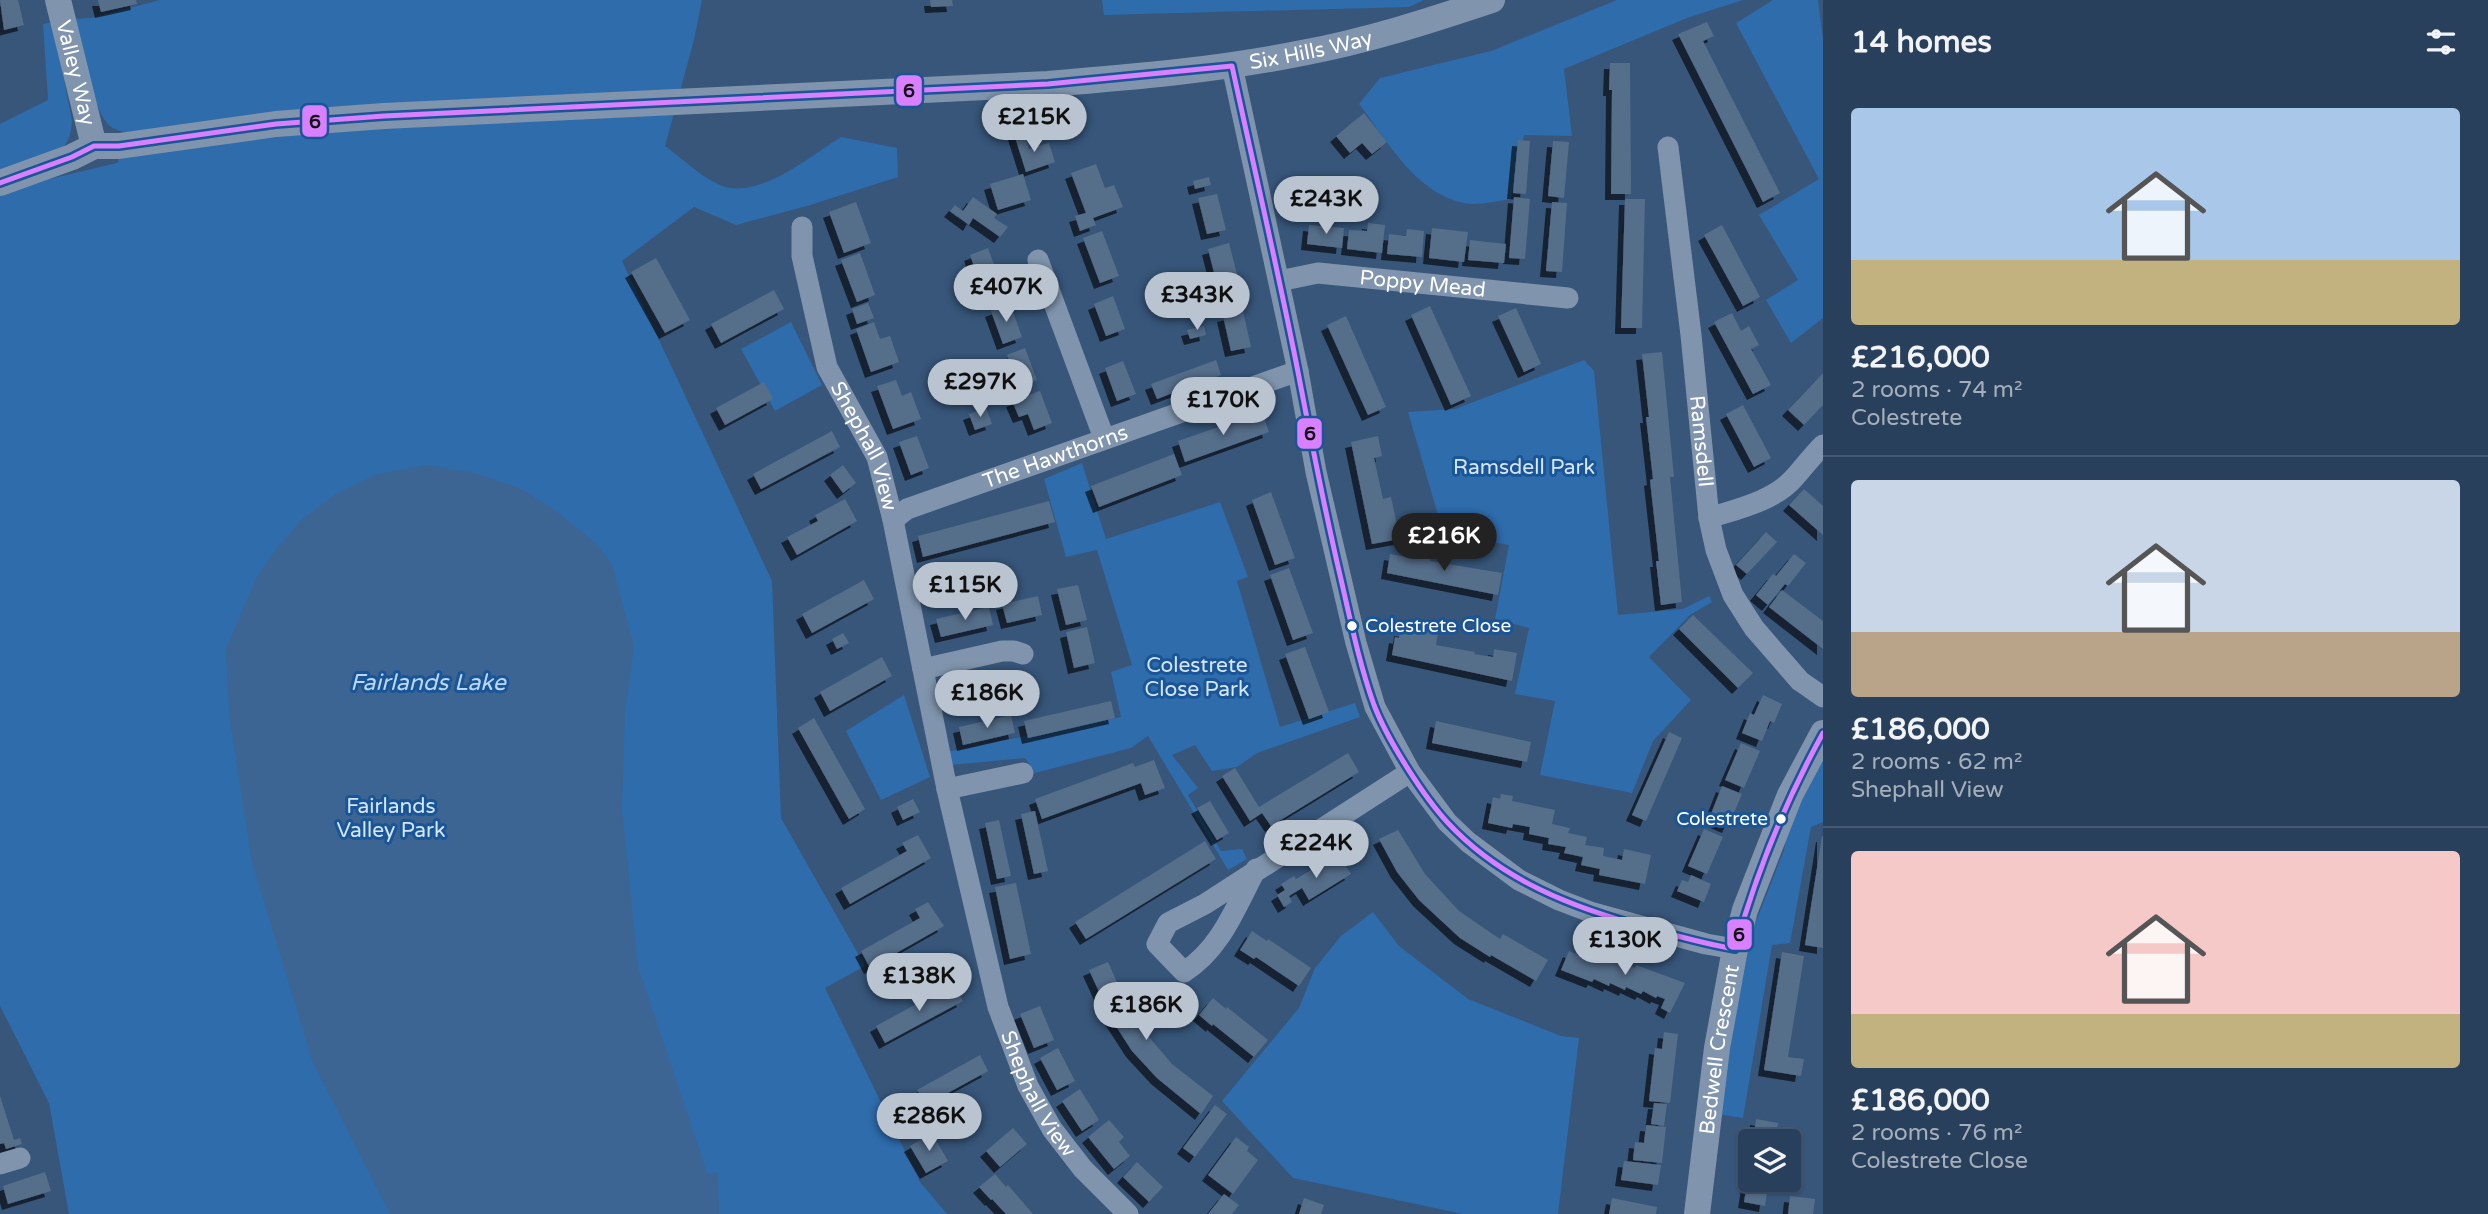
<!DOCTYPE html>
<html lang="en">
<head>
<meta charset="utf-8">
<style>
	body { margin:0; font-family:"Varela Round",sans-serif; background:#314762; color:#f1f3f6; height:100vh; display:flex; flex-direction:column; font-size:26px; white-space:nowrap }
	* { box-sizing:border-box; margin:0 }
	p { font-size:23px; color:#a5afbb }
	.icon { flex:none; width:38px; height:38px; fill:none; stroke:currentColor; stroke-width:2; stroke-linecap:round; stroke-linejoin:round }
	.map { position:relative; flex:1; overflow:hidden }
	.panel { display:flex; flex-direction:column; background:#29405c; width:665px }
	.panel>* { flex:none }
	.fabs { position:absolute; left:1738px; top:1129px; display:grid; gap:14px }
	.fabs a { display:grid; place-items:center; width:63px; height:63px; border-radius:7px; background:#29405c; box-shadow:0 2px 5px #0004,0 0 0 2px #455972; font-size:35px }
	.price { position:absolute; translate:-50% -60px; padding:0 16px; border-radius:24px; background:#b9c4d0; color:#111; font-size:23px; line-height:46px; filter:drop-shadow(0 2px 4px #0008) }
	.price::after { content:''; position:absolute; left:50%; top:42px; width:21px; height:16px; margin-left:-10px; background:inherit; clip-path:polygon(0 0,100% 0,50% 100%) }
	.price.current { background:#222; color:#fff }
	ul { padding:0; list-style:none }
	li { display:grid; align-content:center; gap:14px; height:371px; padding:0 28px }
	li+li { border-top:2px solid #455972 }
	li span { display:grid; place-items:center; height:217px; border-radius:7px; color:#555 }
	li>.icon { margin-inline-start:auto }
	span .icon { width:126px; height:126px; fill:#fffc; stroke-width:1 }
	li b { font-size:30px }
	h2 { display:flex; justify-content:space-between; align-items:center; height:84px; padding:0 28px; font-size:30px }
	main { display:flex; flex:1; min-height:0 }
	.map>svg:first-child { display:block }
	.green { fill:#2e6cac }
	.water { fill:#3c6594 }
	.building { fill:#556e8a; filter:url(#shadow) }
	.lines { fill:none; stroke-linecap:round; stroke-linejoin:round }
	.minor { stroke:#8095ad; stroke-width:21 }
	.tertiary { stroke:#8095ad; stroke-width:26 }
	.bus-1-casing { stroke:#1a5597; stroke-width:10 }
	.bus-1 { stroke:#d880ff; stroke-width:5 }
	.bus-dot { fill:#fff; stroke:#1a5597; stroke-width:2.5 }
	.labels { text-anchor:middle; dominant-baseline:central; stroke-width:6; stroke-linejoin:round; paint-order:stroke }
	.bus-label { font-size:19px; fill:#fff; stroke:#1a5597; text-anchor:start }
	.street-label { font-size:21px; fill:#fff; stroke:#1a5597 }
	.park-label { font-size:21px; fill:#d4e7fb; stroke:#1a5597 }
	.water-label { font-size:23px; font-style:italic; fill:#bad8f7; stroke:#1a5597 }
	.line-badge { stroke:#1a5597; stroke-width:2.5 }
	.pale-badge-label { font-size:19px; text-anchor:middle; font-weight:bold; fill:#111 }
</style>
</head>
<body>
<main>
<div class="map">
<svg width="1823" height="1214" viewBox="0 0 1823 1214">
	<defs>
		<filter id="shadow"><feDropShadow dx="-6" dy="6" stdDeviation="0" flood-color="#0009"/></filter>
	</defs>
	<rect width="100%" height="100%" fill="#37567a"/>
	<g class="green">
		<path d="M160 0H702L694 40 665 146C682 158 700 176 718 184 756 203 810 156 841 137L897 148 898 177 807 206 736 225 694 207 622 261 772 581 781 818 865 966 825 988 920 1182 947 1214H69L49 1103 0 1006V196L45 180 117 163 132 134C123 132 113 130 107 123 93 107 79 42 72 19L91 18Z"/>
		<path d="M1102 0H1424L1409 7 1104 15Z"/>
		<path d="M1617 0H1743L1687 18 1564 69 1572 136 1524 135 1511 199C1497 201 1477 206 1463 203 1414 192 1388 141 1359 104L1380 78 1491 51Z"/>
		<path d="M1773 0H1818L1823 39V318L1791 343 1766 300 1798 280 1759 215 1819 179 1736 23Z"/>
		<path d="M53 22 72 121C71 134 69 143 59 151L0 176V124L48 100 43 24Z"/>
		<path d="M791 322 822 385 775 411 741 349Z"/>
		<path d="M1584 360 1594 371 1618 615 1683 609 1709 596 1712 602 1690 615 1649 657 1691 700 1653 741 1632 793 1540 775 1555 701 1515 694 1529 628 1495 619 1509 545 1443 532 1408 412 1455 409Z"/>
		<path d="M1082 463 1106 539 1220 502 1248 577 1237 581 1280 727 1355 703 1360 717 1257 753 1237 767 1212 771 1195 745 1172 755 1198 788 1188 795 1221 851 1242 849 1247 859 1228 870 1148 736 1131 748 1035 773 1025 758 951 765 946 752 1121 717 1111 672 1132 665 1097 550 1066 557 1044 479Z"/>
		<path d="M904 695 930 777 881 800 846 731Z"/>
		<path d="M1823 753V822L1811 827 1790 943 1772 945 1743 1118 1717 1114 1744 952 1784 850 1789 819Z"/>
		<path d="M1373 912 1399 946 1468 999 1561 1036 1579 1038 1558 1214H1463L1293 1178 1222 1101 1299 1008 1315 968 1341 936Z"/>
	</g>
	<path class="water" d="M426 465 475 473 521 489 552 508 599 546 612 565 634 646 625 714 622 808 638 967 708 1175 718 1172 719 1214H390L313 1063 252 862 229 714 226 649 256 578 271 556 300 521 336 494 377 474Z"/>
	<g class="building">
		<path d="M0 0H18L24 25 4 30Z"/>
		<path d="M98 0H136L137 4 101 12Z"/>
		<path d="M930 0H952L953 6 931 7Z"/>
		<path d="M1707 22 1714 36 1703 41 1780 193 1763 202 1678 34Z"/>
		<path d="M1610 63H1630L1631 194H1611L1612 90H1609Z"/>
		<path d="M1364 113 1387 142 1372 154 1362 143 1350 153 1336 136Z"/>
		<path d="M1024 131 1029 149 1049 143 1055 162 1026 172 1014 134Z"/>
		<path d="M1518 140 1530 141 1526 194 1513 193Z"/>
		<path d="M1553 141 1569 142 1564 198 1548 196Z"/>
		<path d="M1096 164 1105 188 1114 185 1123 207 1093 218 1096 225 1080 231 1075 216 1086 213 1071 173Z"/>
		<path d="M1023 174 1031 200 998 210 990 184Z"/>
		<path d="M1209 177 1211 185 1195 189 1193 181Z"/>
		<path d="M1217 194 1226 230 1207 234 1198 198Z"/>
		<path d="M973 197 997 214 994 218 1008 227 1000 237 973 218 969 225 950 211 955 205 963 211Z"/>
		<path d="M1514 197 1530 199 1525 259 1509 258Z"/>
		<path d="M1625 199H1645L1642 328H1621Z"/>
		<path d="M856 202 871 243 844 253 829 212Z"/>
		<path d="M1552 202 1567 203 1562 272 1546 271Z"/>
		<path d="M1368 223 1385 225 1382 253 1347 249 1349 230 1367 231Z"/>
		<path d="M1309 225 1344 228 1342 248 1307 244Z"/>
		<path d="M1722 225 1760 297 1743 306 1704 235Z"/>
		<path d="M1432 228 1468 232 1464 262 1429 258Z"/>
		<path d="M1407 229 1424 231 1422 257 1387 254 1389 234 1406 236Z"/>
		<path d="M1102 231 1119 276 1100 283 1083 238Z"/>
		<path d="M1470 240 1506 244 1504 263 1468 260Z"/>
		<path d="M1229 243 1240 286 1236 287 1241 306 1227 309 1223 291 1219 292 1208 249Z"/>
		<path d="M988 248 1000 281 982 288 970 255Z"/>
		<path d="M860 253 875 295 857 302 841 260Z"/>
		<path d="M656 258 690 320 665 333 631 272Z"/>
		<path d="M774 290 784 309 721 343 711 324Z"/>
		<path d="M1113 296 1125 329 1106 336 1094 304Z"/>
		<path d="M868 303 874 318 857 324 852 309Z"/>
		<path d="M1010 304 1022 337 1003 344 991 311Z"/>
		<path d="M1430 306 1471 396 1451 405 1411 315Z"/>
		<path d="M1516 308 1541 364 1524 372 1498 316Z"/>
		<path d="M1243 311 1251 347 1231 351 1223 316Z"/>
		<path d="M1732 313 1741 331 1749 326 1759 345 1751 349 1771 385 1753 394 1714 322Z"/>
		<path d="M1346 316 1386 407 1368 415 1327 325Z"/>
		<path d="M874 322 880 339 890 336 899 362 871 372 856 329Z"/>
		<path d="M1204 326 1206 335 1190 339 1187 330Z"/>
		<path d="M1025 348 1037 380 1019 387 1007 355Z"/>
		<path d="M1662 352 1674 477H1670L1682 602 1661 605 1656 561H1659L1650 480 1653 479 1646 417H1649L1642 354Z"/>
		<path d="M1216 360 1221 375 1157 399 1151 384Z"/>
		<path d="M1123 361 1136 394 1117 401 1105 368Z"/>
		<path d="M1823 373V405L1804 425 1788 410Z"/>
		<path d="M896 380 902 396 911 392 921 419 893 429 877 386Z"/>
		<path d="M764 382 773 399 725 425 716 408Z"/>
		<path d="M1040 391 1052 423 1034 430 1028 414 1019 417 1012 401Z"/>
		<path d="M1743 405 1771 458 1754 467 1726 414Z"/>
		<path d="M986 408 992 424 975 430 969 414Z"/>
		<path d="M1262 412 1269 432 1185 462 1178 441Z"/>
		<path d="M832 431 840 447 761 489 753 474Z"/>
		<path d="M917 436 929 468 911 475 899 442Z"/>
		<path d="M1378 436 1382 456 1374 458 1383 499 1391 497 1400 539 1372 544 1351 442Z"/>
		<path d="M1174 454 1182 475 1099 507 1091 486Z"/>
		<path d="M843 465 856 483 843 493 830 475Z"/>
		<path d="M1804 489 1823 506V535L1789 505Z"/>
		<path d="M1271 492 1295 558 1275 565 1252 500Z"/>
		<path d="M845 499 857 521 797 555 787 537 818 521 815 515Z"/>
		<path d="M1049 501 1055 522 923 557 918 536Z"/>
		<path d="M1766 532 1777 542 1747 574 1736 565Z"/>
		<path d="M1414 550 1431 553 1430 561 1502 573 1498 595 1387 573 1390 554 1413 558Z"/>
		<path d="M1794 554 1806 563 1788 586 1785 584 1768 605 1756 595 1773 574 1776 576Z"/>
		<path d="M1289 568 1313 633 1293 640 1270 575Z"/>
		<path d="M864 580 874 599 812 633 802 614Z"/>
		<path d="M1078 585 1087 620 1066 625 1057 589Z"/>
		<path d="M1782 590 1823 621V649L1769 607Z"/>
		<path d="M1038 596 1042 615 1007 623 1002 604Z"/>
		<path d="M989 607 993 625 941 637 936 619Z"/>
		<path d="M1693 615 1753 673 1738 688 1679 629Z"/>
		<path d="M1087 627 1095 663 1074 668 1066 632Z"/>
		<path d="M1419 629 1438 633 1436 645 1475 652 1474 654 1493 657 1494 649 1517 653 1512 681 1392 655 1395 637 1399 638 1400 630 1418 633Z"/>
		<path d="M843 633 849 643 837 649 832 639Z"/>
		<path d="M1305 647 1329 712 1309 719 1285 654Z"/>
		<path d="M882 657 892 676 830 711 820 692Z"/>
		<path d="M1763 695 1782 704 1774 723 1770 721 1762 741 1742 733 1750 713 1754 715Z"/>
		<path d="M1111 701 1115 718 1028 738 1024 721Z"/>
		<path d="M1011 715 1015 733 963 745 959 727Z"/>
		<path d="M814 718 865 809 849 819 798 728Z"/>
		<path d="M1436 721 1531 742 1527 762 1432 743Z"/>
		<path d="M1669 732 1682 738 1646 821 1632 815Z"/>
		<path d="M1741 743 1760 751 1744 788 1725 780Z"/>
		<path d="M1348 753 1359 772 1271 826 1262 813 1250 821 1222 776 1235 768 1259 807Z"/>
		<path d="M1154 760 1165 788 1145 795 1141 783 1042 819 1035 799 1133 763 1135 767Z"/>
		<path d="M1722 786 1742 794 1728 827 1709 819Z"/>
		<path d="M1501 794 1513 796 1512 801 1555 810 1552 824 1570 828 1568 833 1587 837 1585 845 1604 848 1603 856 1622 860 1624 849 1651 855 1645 884 1599 875 1600 869 1581 865 1583 857 1564 853 1566 847 1548 844 1549 838 1529 834 1530 827 1513 824 1512 828 1488 823 1493 797 1500 799Z"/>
		<path d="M913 799 920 812 903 820 897 807Z"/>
		<path d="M1210 801 1229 833 1217 840 1197 808Z"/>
		<path d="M1035 811 1048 871 1034 874 1021 814Z"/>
		<path d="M999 820 1011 876 997 879 985 823Z"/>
		<path d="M1704 829 1723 837 1707 874 1688 866Z"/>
		<path d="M1398 830 1425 874 1459 911 1500 939 1503 934 1548 960 1536 981 1491 955 1490 957 1460 938 1419 900 1397 872 1379 839Z"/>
		<path d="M918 835 931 858 850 904 841 888 907 851 902 843Z"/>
		<path d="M1822 836H1823V948L1805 945Z"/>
		<path d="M1205 841 1216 859 1086 939 1075 922Z"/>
		<path d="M1338 854 1351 874 1309 900 1302 888 1289 896 1292 902 1284 907 1277 895 1285 890 1281 884 1294 876 1296 879Z"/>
		<path d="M1691 875 1711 884 1704 902 1677 891 1682 880 1688 882Z"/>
		<path d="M1016 883 1031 954 1010 959 995 887Z"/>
		<path d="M928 902 944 926 870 968 861 951 920 918 915 909Z"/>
		<path d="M1252 931 1267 941 1268 939 1311 968 1299 986 1256 957 1254 959 1240 950Z"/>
		<path d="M1569 951 1585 958 1587 953 1602 961 1604 957 1635 968 1636 965 1685 983 1670 1013 1661 1008 1665 999 1657 996 1656 998 1643 991 1641 994 1626 987 1625 990 1610 983 1609 986 1594 979 1592 982 1561 970Z"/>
		<path d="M1782 952 1804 956 1788 1057 1804 1059 1801 1076 1764 1070Z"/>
		<path d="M1108 962 1129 1009 1149 1037 1172 1064 1213 1096 1201 1114 1157 1078 1132 1051 1112 1020 1089 970Z"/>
		<path d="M953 984 963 1001 885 1043 876 1026Z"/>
		<path d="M1213 998 1226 1009 1227 1007 1268 1040 1254 1057 1213 1024 1212 1026 1199 1015Z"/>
		<path d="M1040 1006 1054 1040 1034 1048 1020 1014Z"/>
		<path d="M1664 1032 1678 1034 1670 1103 1649 1101 1655 1048 1662 1049Z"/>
		<path d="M1058 1048 1075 1081 1057 1090 1040 1058Z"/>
		<path d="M980 1055 988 1071 926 1105 917 1090Z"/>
		<path d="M1080 1089 1099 1120 1082 1131 1062 1101Z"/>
		<path d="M0 1096 14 1140 20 1138 22 1144 6 1149 4 1143 0 1144Z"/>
		<path d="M1654 1103 1667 1104 1664 1126 1651 1124Z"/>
		<path d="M1215 1105 1227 1114 1195 1157 1183 1148Z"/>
		<path d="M1756 1119 1778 1123 1775 1141H1753Z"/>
		<path d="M1109 1120 1124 1137 1119 1142 1130 1156 1114 1169 1088 1137Z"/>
		<path d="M1646 1125 1666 1127 1662 1163 1633 1160 1635 1142 1644 1143Z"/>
		<path d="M1013 1128 1027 1144 1000 1167 986 1151Z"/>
		<path d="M932 1133 948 1161 926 1173 910 1146Z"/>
		<path d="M1236 1137 1249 1147 1247 1151 1258 1160 1233 1194 1208 1175Z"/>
		<path d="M1624 1161 1661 1165 1658 1185 1621 1180Z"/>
		<path d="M1137 1162 1163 1187 1149 1202 1123 1177Z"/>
		<path d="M45 1172 51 1191 8 1204 3 1186Z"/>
		<path d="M1749 1172 1750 1180H1769L1765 1206 1744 1202Z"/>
		<path d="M995 1174 1006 1187 1008 1185 1033 1214H1006L992 1199 991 1200 979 1187Z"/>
		<path d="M1224 1194 1239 1205 1232 1214H1208Z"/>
		<path d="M1790 1196 1815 1199 1813 1214H1788Z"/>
		<path d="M1304 1198 1324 1205 1321 1214H1299Z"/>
		<path d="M1612 1198 1657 1207 1656 1214H1609Z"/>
	</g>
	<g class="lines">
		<g class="minor">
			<path d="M1232 66 1298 371 1316 472 1356 643 1375 707 1410 772 1447 822 1468 842 1519 880 1559 900 1593 913 1706 944 1735 949"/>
			<path id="s1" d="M1668 147 1691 335 1709 518 1716 550 1733 595 1754 628 1800 681 1823 697"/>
			<path id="s2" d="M802 227V256L827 367 877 457 893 520 947 789 998 1007 1028 1086 1052 1129 1083 1169 1128 1214"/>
			<path d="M1038 260 1104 438"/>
			<path id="s3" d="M1279 281 1318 273 1568 298"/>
			<path d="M1709 518C1737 509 1774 501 1794 478 1804 467 1812 456 1823 445"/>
			<path id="s4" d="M893 520 907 509 1298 371"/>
			<path d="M923 669 1002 651H1014L1023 654"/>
			<path d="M947 789 1023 773"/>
			<path d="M1256 869C1236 906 1221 949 1184 972L1157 944 1168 923 1205 904 1410 772"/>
			<path d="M0 1164 20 1158"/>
		</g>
		<g class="tertiary">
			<path id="s5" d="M58 0 94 146"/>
			<path id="s6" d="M0 183 72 157 94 146H119L276 124 384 116 1048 84C1133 77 1218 70 1302 53 1367 41 1429 21 1492 0"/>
			<path id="s7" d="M1697 1214 1717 1048 1735 949 1745 910 1790 795 1823 733"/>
		</g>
		<defs>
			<path id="bus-1" d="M0 183 72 157 94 146H119L276 124 384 116 1048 84 1232 66C1254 168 1278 270 1298 372 1311 440 1324 507 1340 575 1350 618 1359 663 1374 705 1387 739 1423 796 1448 823 1502 881 1574 908 1648 928 1677 936 1705 944 1735 949 1756 873 1785 802 1823 733"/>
		</defs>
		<use href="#bus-1" class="bus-1-casing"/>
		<use href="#bus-1" class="bus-1"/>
	</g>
	<g class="bus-dot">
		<circle cx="1352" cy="626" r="6"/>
		<circle cx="1781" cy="819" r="6"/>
	</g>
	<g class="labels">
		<g class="bus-label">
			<text x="1365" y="626">Colestrete Close</text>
			<text x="1768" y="819" text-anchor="end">Colestrete</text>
		</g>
		<g class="street-label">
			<text stroke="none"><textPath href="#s6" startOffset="1323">Six Hills Way</textPath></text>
			<text stroke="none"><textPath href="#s5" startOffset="75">Valley Way</textPath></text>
			<text stroke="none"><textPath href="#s3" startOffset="145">Poppy Mead</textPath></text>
			<text stroke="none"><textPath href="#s1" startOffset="296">Ramsdell</textPath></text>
			<text stroke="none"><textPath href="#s2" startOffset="231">Shephall View</textPath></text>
			<text stroke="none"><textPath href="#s4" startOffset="175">The Hawthorns</textPath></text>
			<text stroke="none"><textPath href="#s7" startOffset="166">Bedwell Crescent</textPath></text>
			<text stroke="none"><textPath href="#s2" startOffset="905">Shephall View</textPath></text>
		</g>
		<g class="park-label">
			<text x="1524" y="467">Ramsdell Park</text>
			<text x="1197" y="665">Colestrete<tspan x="1197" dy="24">Close Park</tspan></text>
			<text x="391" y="806">Fairlands<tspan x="391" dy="24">Valley Park</tspan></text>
		</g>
		<g class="water-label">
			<text x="428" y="683">Fairlands Lake</text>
		</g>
	</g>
	<g class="line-badge">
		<rect x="895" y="74" width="28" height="33" rx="7" fill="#d880ff"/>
		<rect x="301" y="104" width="27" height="34" rx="7" fill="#d880ff"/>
		<rect x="1296" y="417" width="27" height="33" rx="7" fill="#d880ff"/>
		<rect x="1726" y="918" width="27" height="33" rx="7" fill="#d880ff"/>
	</g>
	<g class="pale-badge-label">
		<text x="909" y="97">6</text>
		<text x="315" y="128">6</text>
		<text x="1310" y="440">6</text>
		<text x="1739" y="941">6</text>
	</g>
</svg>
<div class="fabs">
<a><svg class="icon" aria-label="layers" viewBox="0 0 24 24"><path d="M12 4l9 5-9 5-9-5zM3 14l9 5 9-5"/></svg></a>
</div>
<b class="price" style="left:1034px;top:154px">£215K</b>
<b class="price" style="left:1326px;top:236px">£243K</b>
<b class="price" style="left:1006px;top:324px">£407K</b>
<b class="price" style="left:1197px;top:332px">£343K</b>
<b class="price" style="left:980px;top:419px">£297K</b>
<b class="price" style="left:1223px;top:437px">£170K</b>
<b class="price current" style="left:1444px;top:573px">£216K</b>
<b class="price" style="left:965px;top:622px">£115K</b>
<b class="price" style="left:987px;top:730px">£186K</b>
<b class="price" style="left:1316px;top:880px">£224K</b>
<b class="price" style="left:1625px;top:977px">£130K</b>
<b class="price" style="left:919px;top:1013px">£138K</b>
<b class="price" style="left:1146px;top:1042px">£186K</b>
<b class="price" style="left:929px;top:1153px">£286K</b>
</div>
<section class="panel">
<h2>14 homes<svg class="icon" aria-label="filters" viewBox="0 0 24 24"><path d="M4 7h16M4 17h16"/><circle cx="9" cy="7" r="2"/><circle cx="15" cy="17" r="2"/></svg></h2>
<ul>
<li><span style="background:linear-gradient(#a9c7e8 70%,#c2b280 0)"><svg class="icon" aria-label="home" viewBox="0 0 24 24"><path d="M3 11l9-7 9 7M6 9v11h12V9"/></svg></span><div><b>£216,000</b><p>2 rooms · 74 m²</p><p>Colestrete</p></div></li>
<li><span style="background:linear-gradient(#c9d6e8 70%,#b9a48a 0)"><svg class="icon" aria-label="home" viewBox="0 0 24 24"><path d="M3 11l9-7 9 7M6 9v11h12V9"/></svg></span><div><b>£186,000</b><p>2 rooms · 62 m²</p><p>Shephall View</p></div></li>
<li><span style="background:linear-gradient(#f6c9c9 75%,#c2b280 0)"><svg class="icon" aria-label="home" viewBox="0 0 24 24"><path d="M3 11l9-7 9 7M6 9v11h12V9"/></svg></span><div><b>£186,000</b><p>2 rooms · 76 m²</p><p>Colestrete Close</p></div></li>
</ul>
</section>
</main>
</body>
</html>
